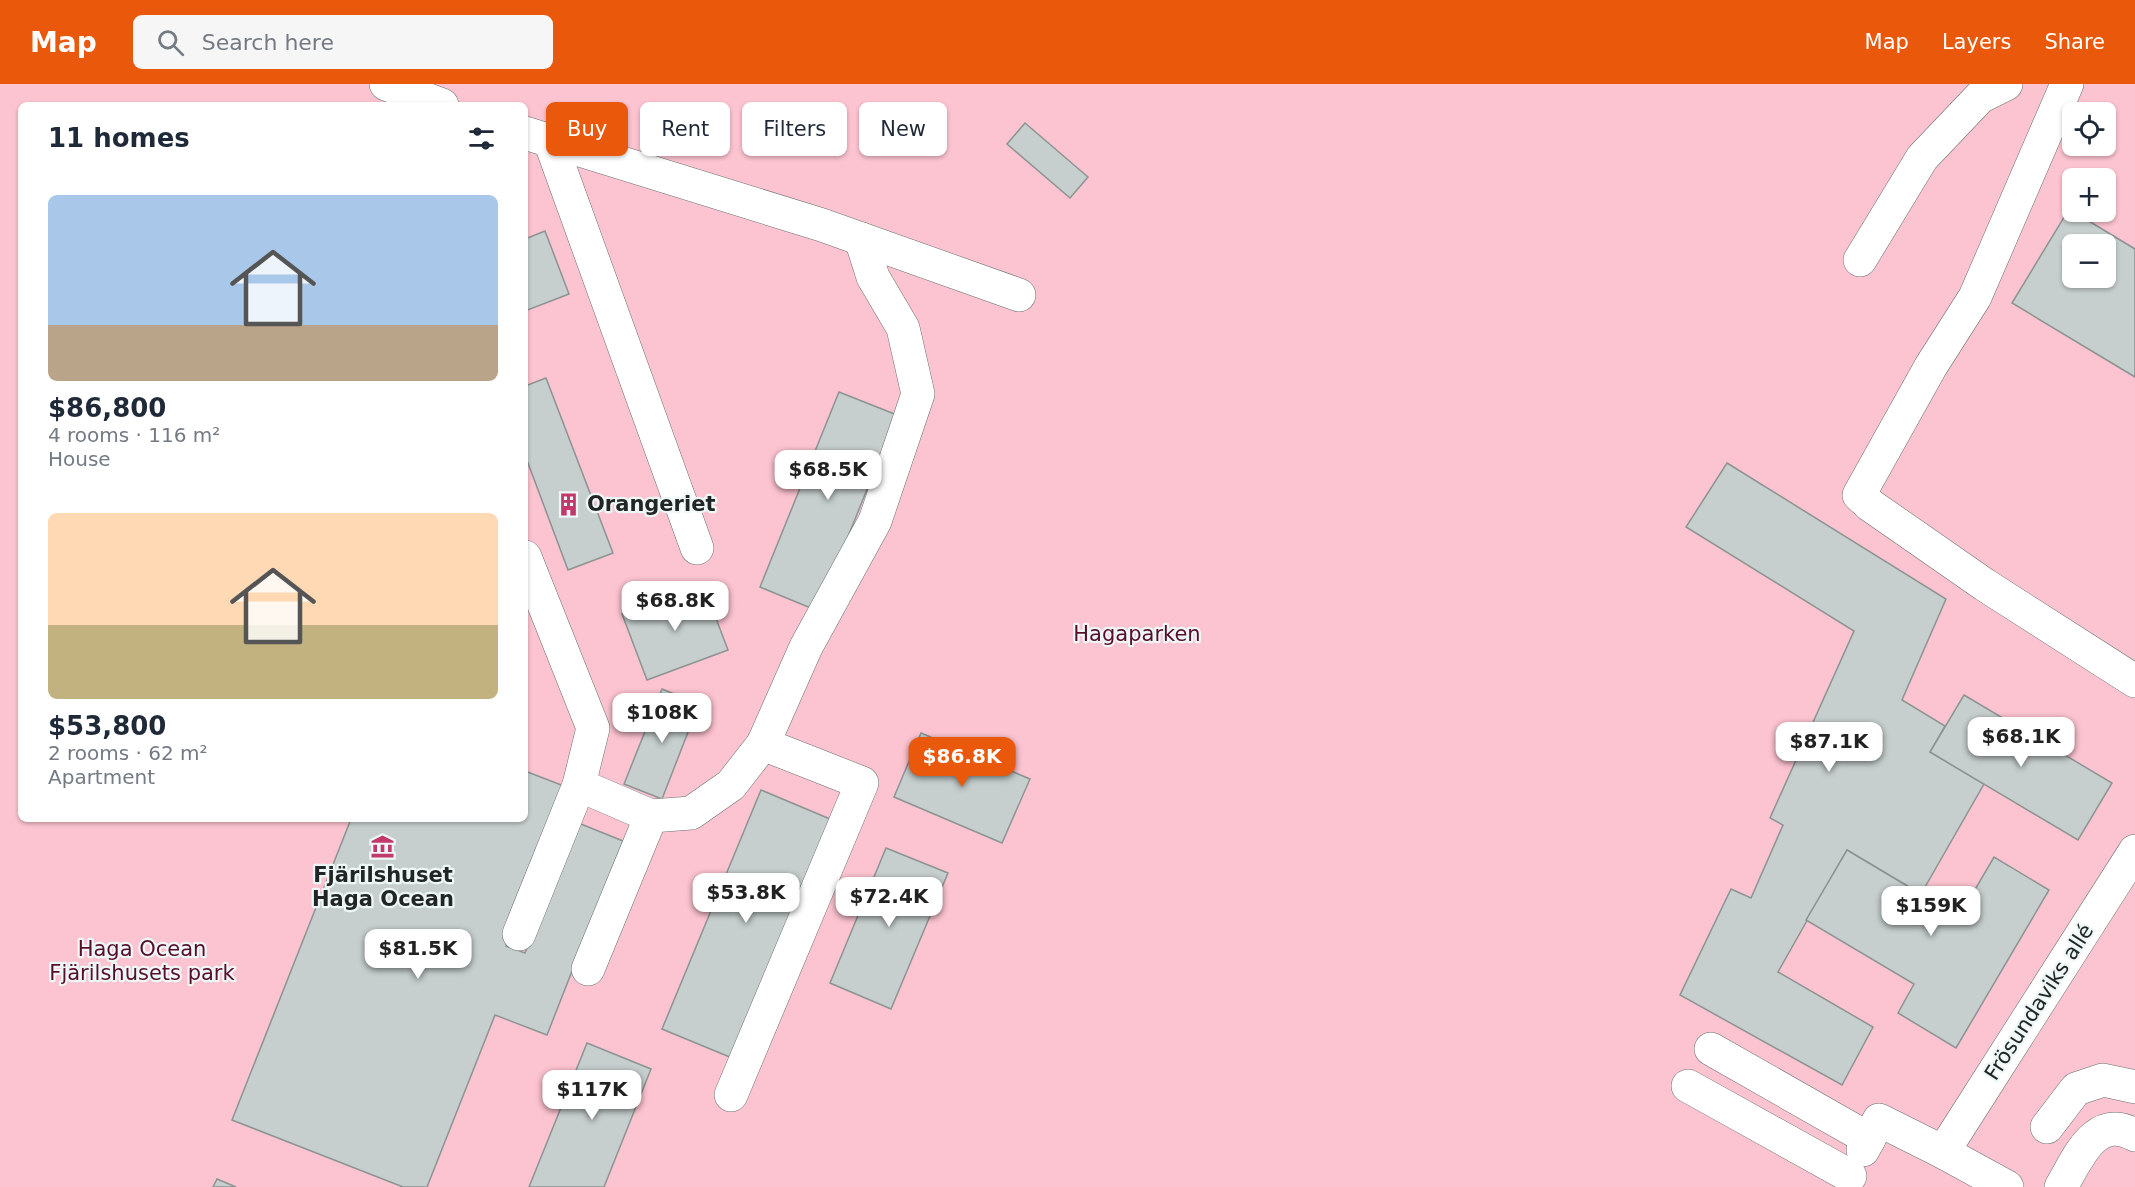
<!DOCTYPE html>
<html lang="en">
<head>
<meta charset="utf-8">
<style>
	body { margin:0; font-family:"DejaVu Sans",sans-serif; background:#f6f6f7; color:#1f2937; height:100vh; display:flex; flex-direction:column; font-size:22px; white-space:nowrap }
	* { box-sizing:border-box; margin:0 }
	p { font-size:20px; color:#747a83 }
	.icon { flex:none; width:33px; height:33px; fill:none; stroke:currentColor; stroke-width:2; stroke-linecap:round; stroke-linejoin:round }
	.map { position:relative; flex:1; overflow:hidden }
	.panel { position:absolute; left:18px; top:18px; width:510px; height:720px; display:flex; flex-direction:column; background:#fff; border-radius:9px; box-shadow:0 2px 4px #0004 }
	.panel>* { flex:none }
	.banner { position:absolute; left:546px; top:18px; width:570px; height:54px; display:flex; gap:12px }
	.buttons { position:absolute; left:2062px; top:18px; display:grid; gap:12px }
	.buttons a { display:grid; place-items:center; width:54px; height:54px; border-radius:9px; background:#fff; box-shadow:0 2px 4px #0004; font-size:30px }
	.price { position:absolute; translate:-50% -51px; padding:0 14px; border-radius:12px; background:#fff; color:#222; font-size:20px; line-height:39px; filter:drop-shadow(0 2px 3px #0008) }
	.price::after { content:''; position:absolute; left:50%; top:36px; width:18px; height:14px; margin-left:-9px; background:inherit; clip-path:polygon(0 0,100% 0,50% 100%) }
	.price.current { background:#ea580c; color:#fff }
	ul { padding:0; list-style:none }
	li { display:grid; align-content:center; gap:12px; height:318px; padding:0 30px }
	li span { display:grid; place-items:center; height:186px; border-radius:9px; color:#555 }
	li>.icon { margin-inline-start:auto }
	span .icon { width:108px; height:108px; fill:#fffc; stroke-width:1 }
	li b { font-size:26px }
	h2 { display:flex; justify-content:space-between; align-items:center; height:72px; padding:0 30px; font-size:26px }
	.pill { padding:0 21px; border-radius:9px; background:#fff; box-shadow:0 2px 4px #0004; font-size:21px; line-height:54px }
	.pill.current { background:#ea580c; color:#fff }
	header { display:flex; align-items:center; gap:36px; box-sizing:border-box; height:84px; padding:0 30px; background:#ea580c; color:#fff }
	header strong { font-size:28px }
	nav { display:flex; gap:33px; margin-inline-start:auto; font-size:21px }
	.search { width:420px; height:54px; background:#f6f6f7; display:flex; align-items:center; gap:15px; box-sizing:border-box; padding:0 21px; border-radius:9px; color:#747a83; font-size:22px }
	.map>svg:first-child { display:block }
	.green { fill:#fcc3d0; fill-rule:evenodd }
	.building { fill:#c6cfce; stroke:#8b9493; stroke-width:1.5; fill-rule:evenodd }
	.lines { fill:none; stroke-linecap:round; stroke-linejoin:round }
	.minor-casing { stroke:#697170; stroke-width:34 }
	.minor { stroke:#fff; stroke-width:33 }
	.labels { text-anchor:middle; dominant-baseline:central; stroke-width:4.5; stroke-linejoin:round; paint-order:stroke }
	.poi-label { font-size:21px; font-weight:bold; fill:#222525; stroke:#edf7f5; text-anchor:start }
	.park-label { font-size:21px; fill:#580d2b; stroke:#edf7f5 }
	.street-label { font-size:21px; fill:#222525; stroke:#edf7f5 }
</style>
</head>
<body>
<header>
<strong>Map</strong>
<div class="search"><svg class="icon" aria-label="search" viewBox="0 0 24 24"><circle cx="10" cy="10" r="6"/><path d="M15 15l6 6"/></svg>Search here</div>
<nav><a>Map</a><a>Layers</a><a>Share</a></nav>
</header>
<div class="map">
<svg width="2135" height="1103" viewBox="0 0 2135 1103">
	<rect width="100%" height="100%" fill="#edf7f5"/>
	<path class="green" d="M0 0H2135V1103H0ZM21 21H525V735H21ZM2073 28H2106V62H2073ZM2073 94H2106V128H2073ZM2073 160H2106V194H2073Z"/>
	<g class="building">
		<path d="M1025 39 1088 93 1070 114 1007 60Z"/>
		<path d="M2069 125 2135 165V293L2012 219ZM2073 160H2106V194H2073Z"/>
		<path d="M545 147 569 210 525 227V155Z"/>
		<path d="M546 294 613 469 568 486 525 371V302Z"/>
		<path d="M839 308 897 331 818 527 760 503Z"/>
		<path d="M1727 379 1946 515 1902 616 1945 642 1930 668 1984 700 1921 810 1847 766 1778 888 1873 943 1842 1001 1680 911 1731 805 1751 814 1783 741 1770 734 1854 547 1686 443Z"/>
		<path d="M703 500 728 566 647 596 622 530Z"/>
		<path d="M662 605 699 620 662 715 624 700Z"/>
		<path d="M1964 611 2112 699 2078 756 1930 668Z"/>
		<path d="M921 649 1030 695 1002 759 894 713Z"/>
		<path d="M525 687 569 704 506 862 525 869 576 738 623 757 547 951 495 931 427 1103H403L232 1036 351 735H525Z"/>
		<path d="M761 706 830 735 732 974 662 945Z"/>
		<path d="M886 764 948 789 891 925 830 899Z"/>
		<path d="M1847 766 1959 833 1994 773 2049 806 1956 964 1898 929 1914 900 1806 836Z"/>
		<path d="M587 959 651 985 604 1103H529Z"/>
		<path d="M217 1095 236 1103H213Z"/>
	</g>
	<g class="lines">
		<defs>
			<g id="minor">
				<path d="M386 0 442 21"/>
				<path d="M2067 0 1975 213 1931 282 1859 411 1870 421 1985 501 2135 597"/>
				<path d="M525 49 822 141 1019 211"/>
				<path d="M550 57 697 464"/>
				<path d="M1860 176 1922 74 1980 13 2006 0"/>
				<path d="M525 473 593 644 579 701"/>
				<path d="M519 850 579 701 651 732 691 729 731 701 763 660 806 563 875 437 918 310 903 244 873 193 861 155"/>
				<path d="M588 885 651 732"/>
				<path d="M1711 965 1869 1055"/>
				<path d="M1688 1002 1850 1092"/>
				<path d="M731 1011 862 699 763 660"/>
				<path d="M2047 1043 2076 1005 2103 996 2135 1003"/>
				<path d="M1863 1066 1879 1036 1943 1068"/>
				<path d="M2007 1103 1943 1068 2135 767"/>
				<path d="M2061 1103C2078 1075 2094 1029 2135 1051"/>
			</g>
		</defs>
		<use href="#minor" class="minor-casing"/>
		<use href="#minor" class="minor"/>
	</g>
	<defs>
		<symbol id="building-bare" viewBox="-9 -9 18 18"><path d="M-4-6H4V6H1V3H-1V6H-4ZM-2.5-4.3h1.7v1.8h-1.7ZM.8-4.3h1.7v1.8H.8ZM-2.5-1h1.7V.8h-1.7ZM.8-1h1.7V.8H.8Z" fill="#c3376a" stroke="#edf7f5" stroke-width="2.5" paint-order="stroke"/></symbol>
		<symbol id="museum-bare" viewBox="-9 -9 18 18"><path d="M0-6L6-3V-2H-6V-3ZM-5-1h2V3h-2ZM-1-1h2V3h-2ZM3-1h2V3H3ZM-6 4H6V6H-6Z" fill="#c3376a" stroke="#edf7f5" stroke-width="2.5" paint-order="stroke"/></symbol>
	</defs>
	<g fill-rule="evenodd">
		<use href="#building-bare" x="552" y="404" width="33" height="33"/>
		<use href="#museum-bare" x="366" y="746" width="33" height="33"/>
	</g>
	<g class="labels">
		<g class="poi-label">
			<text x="587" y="420">Orangeriet</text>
			<text x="383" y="791" text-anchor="middle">Fjärilshuset<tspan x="383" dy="24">Haga Ocean</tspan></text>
		</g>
		<g class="park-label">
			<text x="1137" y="550">Hagaparken</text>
			<text x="142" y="865">Haga Ocean<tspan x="142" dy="24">Fjärilshusets park</tspan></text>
		</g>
		<g class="street-label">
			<text transform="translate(2039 918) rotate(-57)">Frösundaviks allé</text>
		</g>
	</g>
</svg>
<div class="buttons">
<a><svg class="icon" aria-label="locate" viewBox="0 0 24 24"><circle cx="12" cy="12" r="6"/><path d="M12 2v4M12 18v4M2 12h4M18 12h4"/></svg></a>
<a>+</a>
<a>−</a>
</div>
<b class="price" style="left:828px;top:417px">$68.5K</b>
<b class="price" style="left:675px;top:548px">$68.8K</b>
<b class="price" style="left:662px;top:660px">$108K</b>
<b class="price" style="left:2021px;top:684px">$68.1K</b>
<b class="price" style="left:1829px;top:689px">$87.1K</b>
<b class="price current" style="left:962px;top:704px">$86.8K</b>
<b class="price" style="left:746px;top:840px">$53.8K</b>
<b class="price" style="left:889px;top:844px">$72.4K</b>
<b class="price" style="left:1931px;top:853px">$159K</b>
<b class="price" style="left:418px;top:896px">$81.5K</b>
<b class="price" style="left:592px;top:1037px">$117K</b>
<div class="banner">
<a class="pill current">Buy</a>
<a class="pill">Rent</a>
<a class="pill">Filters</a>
<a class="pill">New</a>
</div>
<section class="panel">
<h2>11 homes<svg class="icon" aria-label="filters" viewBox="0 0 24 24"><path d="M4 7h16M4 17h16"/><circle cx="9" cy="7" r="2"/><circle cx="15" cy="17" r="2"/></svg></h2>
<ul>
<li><span style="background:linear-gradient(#a9c7e8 70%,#b9a48a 0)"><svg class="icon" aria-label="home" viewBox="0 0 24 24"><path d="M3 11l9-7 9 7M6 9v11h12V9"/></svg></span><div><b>$86,800</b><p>4 rooms · 116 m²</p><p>House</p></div></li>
<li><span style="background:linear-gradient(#ffd9b3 60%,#c2b280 0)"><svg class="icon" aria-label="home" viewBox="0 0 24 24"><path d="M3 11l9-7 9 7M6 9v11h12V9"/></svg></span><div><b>$53,800</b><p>2 rooms · 62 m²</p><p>Apartment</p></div></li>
</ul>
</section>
</div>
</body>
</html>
